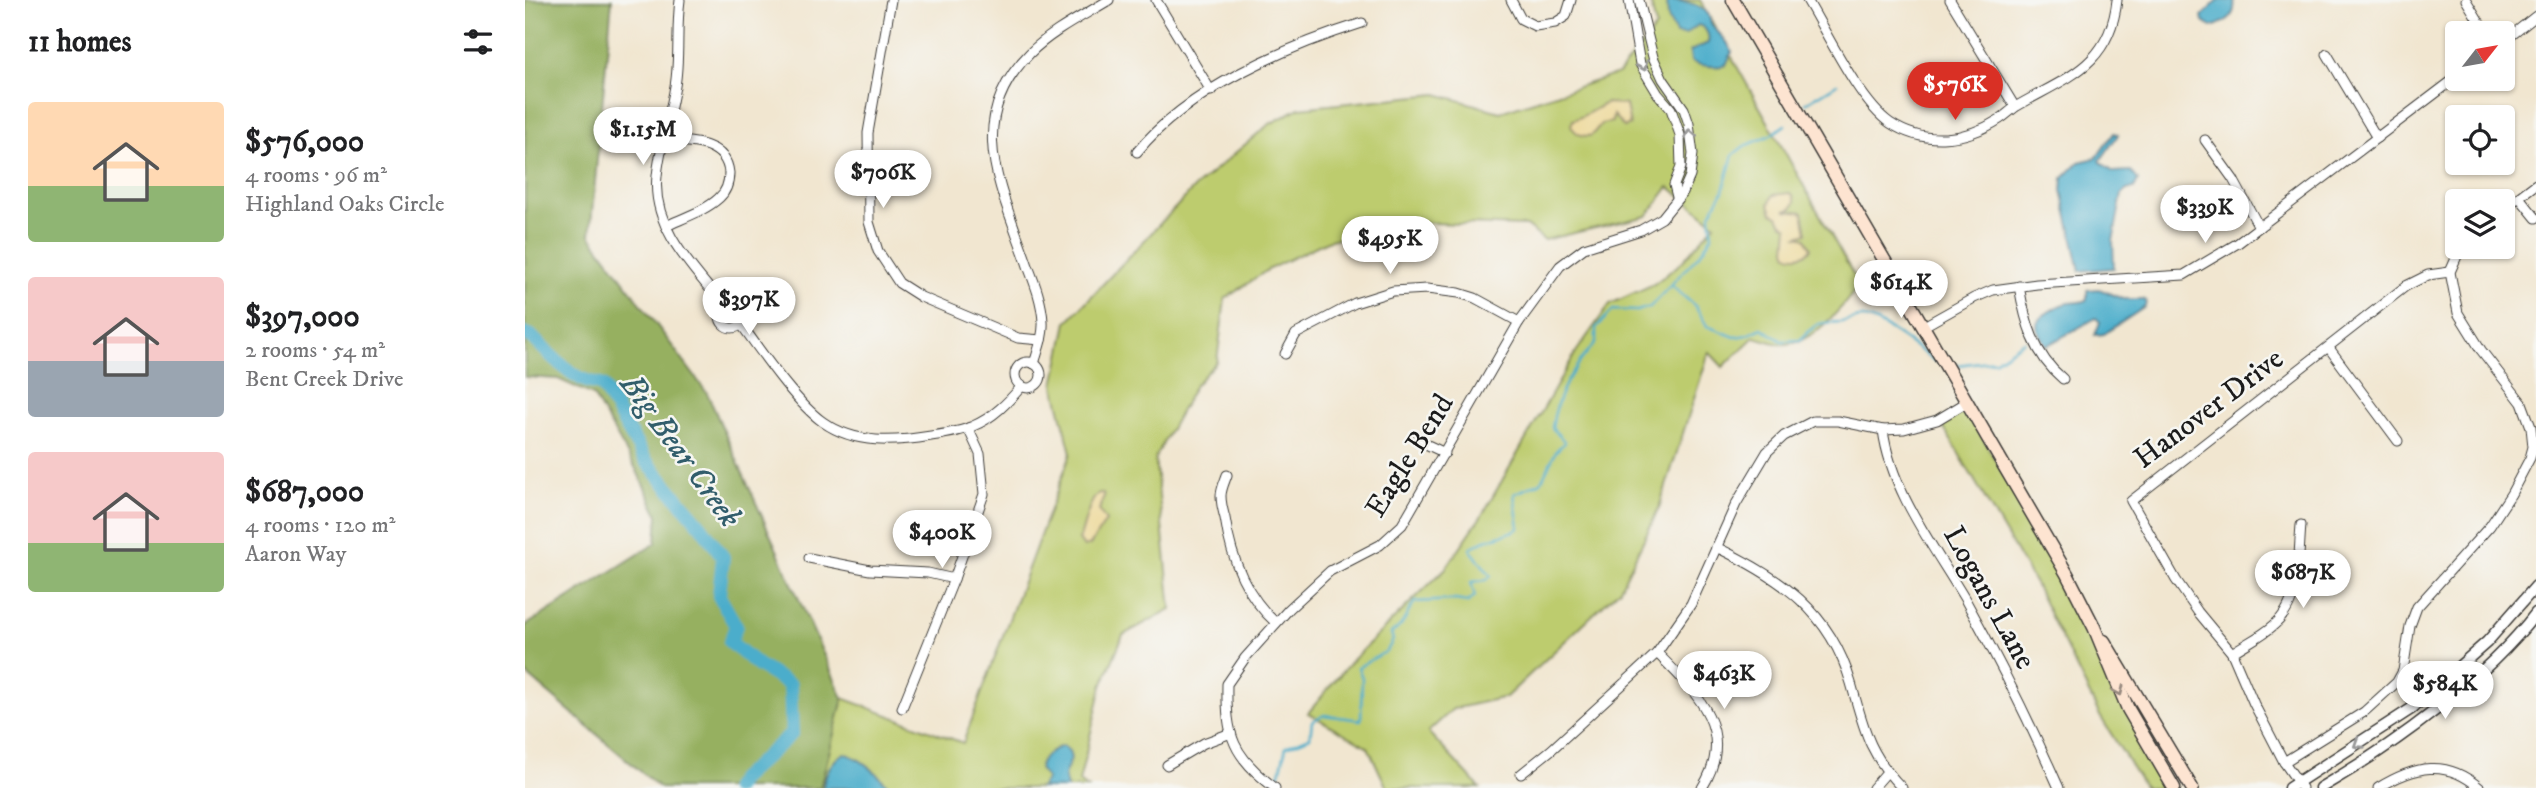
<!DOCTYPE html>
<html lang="en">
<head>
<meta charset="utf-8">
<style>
	body { margin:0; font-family:"IM FELL DW Pica",serif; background:#f2f2f2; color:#202124; height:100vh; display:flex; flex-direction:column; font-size:26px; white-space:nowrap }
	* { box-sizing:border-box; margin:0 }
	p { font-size:23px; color:#757577 }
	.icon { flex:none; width:38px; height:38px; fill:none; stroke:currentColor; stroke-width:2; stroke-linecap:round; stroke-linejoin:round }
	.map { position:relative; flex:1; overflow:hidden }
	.drawer { display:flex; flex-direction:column; background:#fff; width:525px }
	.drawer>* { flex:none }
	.needle { width:46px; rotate:59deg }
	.buttons { position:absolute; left:1920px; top:21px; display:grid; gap:14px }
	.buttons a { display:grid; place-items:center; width:70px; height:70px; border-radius:7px; background:#fff; box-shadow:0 2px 5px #0004; font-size:35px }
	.price { position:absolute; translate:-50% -60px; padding:0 16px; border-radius:24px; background:#fff; color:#222; font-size:23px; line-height:46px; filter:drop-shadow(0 2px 4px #0008) }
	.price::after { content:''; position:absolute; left:50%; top:42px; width:21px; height:16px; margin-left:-10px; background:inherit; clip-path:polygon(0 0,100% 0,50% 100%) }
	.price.on { background:#d93025; color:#fff }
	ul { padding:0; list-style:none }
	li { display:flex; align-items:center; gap:21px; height:175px; padding:0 28px }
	li span { display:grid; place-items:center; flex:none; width:196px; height:140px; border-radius:7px; color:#555 }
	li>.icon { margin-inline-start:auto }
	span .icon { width:84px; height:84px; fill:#fffc; stroke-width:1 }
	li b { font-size:30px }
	h2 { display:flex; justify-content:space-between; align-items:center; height:84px; padding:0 28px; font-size:30px }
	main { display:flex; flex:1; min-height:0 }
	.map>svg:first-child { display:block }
	.green { fill:#bdcc6e; stroke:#6c7445; stroke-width:2 }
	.forest { fill:#96b061; stroke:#59663e; stroke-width:2 }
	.sand { fill:#eeda9e; stroke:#857b5d; stroke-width:2 }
	.water { fill:#4badcb; stroke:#346474; stroke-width:2 }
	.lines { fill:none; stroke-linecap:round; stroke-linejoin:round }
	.stream { stroke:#4badcb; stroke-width:2.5 }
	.river { stroke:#4badcb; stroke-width:14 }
	.minor-casing { stroke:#3c3a37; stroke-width:11 }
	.tertiary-casing { stroke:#3c3a37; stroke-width:13 }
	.secondary-casing { stroke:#3c3a37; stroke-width:15 }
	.minor { stroke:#fff; stroke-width:9 }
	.tertiary { stroke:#fff; stroke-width:10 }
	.secondary { stroke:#fde4d1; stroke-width:12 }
	.oneway { stroke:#999 }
	.oneway2 { stroke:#988a80 }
	.labels { text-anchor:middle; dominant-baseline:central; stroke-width:5; stroke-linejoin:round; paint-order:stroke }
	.street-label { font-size:30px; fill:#1c1c1c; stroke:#f6f6f2 }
	.water-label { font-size:32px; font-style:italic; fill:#315d6b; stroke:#f6f6f2 }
</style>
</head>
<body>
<main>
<section class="drawer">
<h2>11 homes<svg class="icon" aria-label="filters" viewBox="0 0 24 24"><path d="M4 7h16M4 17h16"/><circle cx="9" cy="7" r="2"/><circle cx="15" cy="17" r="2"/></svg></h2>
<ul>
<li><span style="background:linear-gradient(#ffd9b3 60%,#8fb573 0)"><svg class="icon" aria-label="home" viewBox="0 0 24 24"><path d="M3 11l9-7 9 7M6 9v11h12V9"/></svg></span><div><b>$576,000</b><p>4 rooms · 96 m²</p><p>Highland Oaks Circle</p></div></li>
<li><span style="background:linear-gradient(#f6c9c9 60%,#9aa5b1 0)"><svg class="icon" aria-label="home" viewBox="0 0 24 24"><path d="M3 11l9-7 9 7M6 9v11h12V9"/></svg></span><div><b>$397,000</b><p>2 rooms · 54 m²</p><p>Bent Creek Drive</p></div></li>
<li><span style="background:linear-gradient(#f6c9c9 65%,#8fb573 0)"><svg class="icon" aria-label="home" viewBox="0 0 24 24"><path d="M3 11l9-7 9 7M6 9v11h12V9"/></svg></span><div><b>$687,000</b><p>4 rooms · 120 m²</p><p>Aaron Way</p></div></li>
</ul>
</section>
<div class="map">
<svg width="2011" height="788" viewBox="0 0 2011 788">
	<rect width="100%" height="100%" fill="#f6f6f2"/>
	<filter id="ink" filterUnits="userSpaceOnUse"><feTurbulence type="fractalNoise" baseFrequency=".0143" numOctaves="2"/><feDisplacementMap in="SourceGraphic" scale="14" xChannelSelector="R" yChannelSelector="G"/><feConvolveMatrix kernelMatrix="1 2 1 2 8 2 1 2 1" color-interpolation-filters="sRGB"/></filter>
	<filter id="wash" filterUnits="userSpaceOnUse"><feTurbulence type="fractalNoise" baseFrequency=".00686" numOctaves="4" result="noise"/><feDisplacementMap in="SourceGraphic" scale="28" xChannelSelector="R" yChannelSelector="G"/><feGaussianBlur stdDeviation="1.57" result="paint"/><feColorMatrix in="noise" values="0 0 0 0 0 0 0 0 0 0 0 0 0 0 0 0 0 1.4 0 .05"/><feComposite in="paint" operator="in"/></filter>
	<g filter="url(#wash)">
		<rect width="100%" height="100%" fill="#f1e6d0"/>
		<g class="green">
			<path d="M1125 0H1175L1334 285C1319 306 1285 347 1256 344 1247 343 1238 339 1229 337L1198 367 1184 352 1134 508 1095 589 981 697 928 709 903 732 955 788H862L843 747 783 713 828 659 921 568 959 512 1051 352 1085 304 1129 284 1156 263 1190 224 1144 187 1122 216 1019 240 1001 226 873 222 802 241 744 269 700 299 692 361 670 385 630 458 646 609 598 635 577 686 554 782 562 788H295L318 698 438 743 546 453 529 385 542 322 669 188 743 125 774 108 912 94 975 112 1093 74 1131 27Z"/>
			<path d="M1435 413 1443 416 1448 421 1559 616 1645 788H1620L1575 716 1510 584 1416 423Z"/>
		</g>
		<path class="forest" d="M0 0H87L65 235 182 393 318 698 295 788H135L0 673V626L131 543 133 515 111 469 68 395 33 379 0 377Z"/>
		<g class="sand">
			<path d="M1081 103 1101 105 1105 125 1099 127 1088 115 1087 122 1076 124 1067 135C1058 138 1049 133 1046 125L1048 120C1060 116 1070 109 1081 103Z"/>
			<path d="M1265 193 1268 195 1270 202 1267 208 1260 210 1278 212 1282 233 1273 236 1281 238 1286 248C1282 256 1270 258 1263 254L1261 249 1263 227 1256 222 1253 216 1247 213 1244 204 1248 195Z"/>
			<path d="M574 493H578L579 496 574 510 581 521 565 545 559 547 554 540C559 528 563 501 574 493Z"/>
		</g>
		<g class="water">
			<path d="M1142 0C1154 0 1176 3 1183 14 1185 18 1185 22 1187 25 1194 35 1203 39 1207 52L1201 65C1192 68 1173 66 1166 61L1165 51 1183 43C1185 35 1181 27 1173 25L1160 35 1151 34 1143 18Z"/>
			<path d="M1693 0H1709C1712 17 1701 22 1687 27L1678 22 1677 16Z"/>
			<path d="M1589 133 1593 135 1575 161 1588 172 1606 171 1613 180 1609 188 1602 190 1597 194 1588 241 1589 268 1555 271 1537 191 1538 178 1554 162 1571 158Z"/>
			<path d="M1574 289 1598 299H1617L1621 301 1620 307 1579 334 1570 335 1575 322 1571 318 1521 346C1518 340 1511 331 1512 324 1512 317 1533 306 1539 304 1547 301 1554 304 1562 300V290Z"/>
			<path d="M538 746 544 751 546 759 539 775 542 788H515L522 779 514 769C515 758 527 749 538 746Z"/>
			<path d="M319 753C338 759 352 773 365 788H298C299 774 307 760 319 753Z"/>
		</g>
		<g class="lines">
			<g class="stream">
				<path d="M1281 103 1312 84"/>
				<path d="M1147 286 1170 306 1182 326 1210 337 1222 335 1237 328 1257 341 1275 340C1295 321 1289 323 1317 322 1325 321 1332 317 1339 318 1355 319 1395 351 1410 361"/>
				<path d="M1432 365 1471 360 1499 341"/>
				<path d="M748 782 755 773 761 747 785 737 787 721 799 715 836 720 837 678 833 667 862 651 868 640 866 633C879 627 881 613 890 602L930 600 943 602 950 596 946 582 961 580 966 576 945 549C960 536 978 538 994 528L989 494 1016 482 1031 451 1040 442 1027 428C1032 391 1047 370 1071 342V328L1088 310 1112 311 1125 307 1175 254 1187 236 1185 214 1198 191 1208 155 1218 147 1246 135 1260 125"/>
			</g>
			<path class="river" d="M0 334 5 335C21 351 37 368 57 379 64 383 71 382 78 386L121 461 176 526 198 557 194 596 211 626 205 642 234 666 265 685 267 733 215 780 210 788"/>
		</g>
	</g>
	<g filter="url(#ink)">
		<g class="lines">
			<defs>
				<g id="minor">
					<path d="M155 0C151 29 155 58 150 86 145 117 135 146 132 176 126 228 170 270 200 307"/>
					<path d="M366 0 343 133 344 222 353 251 374 283 396 297 493 338 516 340"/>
					<path d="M631 0 686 91"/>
					<path d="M986 0 996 19 1010 26 1030 23 1041 16 1046 0"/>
					<path d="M1104 0 1115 64 1133 94 1146 109 1155 135 1156 167 1149 185 1152 197"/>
					<path d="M1282 0C1302 33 1335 103 1365 123 1400 146 1441 141 1475 119 1481 115 1486 110 1492 106 1542 77 1585 66 1592 0"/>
					<path d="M1425 0 1490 107"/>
					<path d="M1941 0 1961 33"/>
					<path d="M1978 42 2011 16"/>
					<path d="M1802 54 1852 138"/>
					<path d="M137 140C163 142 201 140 204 173 204 183 202 191 194 198 180 211 158 218 141 226"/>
					<path d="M1680 140 1708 179 1734 227"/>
					<path d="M612 152C663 89 761 47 837 23"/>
					<path d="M1994 197 2011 218"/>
					<path d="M1978 209 2011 184"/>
					<path d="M1494 286C1500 321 1509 355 1538 379"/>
					<circle cx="207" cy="316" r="12"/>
					<path d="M216 324C237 353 271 403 298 422 331 445 370 442 406 436 420 434 435 432 448 426 468 418 483 402 497 386"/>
					<path d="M1399 326 1449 298 1468 290 1512 284 1659 275 1713 243 1932 77"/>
					<path d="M1804 348 1873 441"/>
					<path d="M760 354 771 334 830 303 868 291 902 289 934 293 950 298 994 322"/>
					<circle cx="503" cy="375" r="13"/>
					<path d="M509 364C513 350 519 336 518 322 517 302 510 284 503 266 477 189 437 121 505 53 527 31 558 16 584 0"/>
					<path d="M1358 430C1366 492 1410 548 1441 601 1475 662 1506 725 1534 788"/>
					<path d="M892 440 920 453"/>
					<path d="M702 475C700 481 696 489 696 496 696 503 698 511 700 518 706 559 720 595 751 623"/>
					<path d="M1191 547C1256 578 1305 611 1326 683 1339 728 1343 753 1377 788"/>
					<path d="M284 558 345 570 403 573 429 579"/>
					<path d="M1132 653C1171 692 1213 731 1177 788"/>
					<path d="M1707 653C1720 644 1737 636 1749 625 1776 603 1773 557 1776 525"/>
					<path d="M377 708 429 579 459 494 455 454 443 428"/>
					<path d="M1759 762 1839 712 1872 682 1878 671 1885 626 1892 607 1965 526 1986 494 2005 458 2008 447 2006 427 1997 403 1956 350 1933 313 1925 272 1936 247"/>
					<path d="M642 765 679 743 706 733"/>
					<path d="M996 774 1026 750 1132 653 1166 604 1211 504 1242 452 1259 436 1288 421H1313L1358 430 1379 429 1412 420 1442 402"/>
					<path d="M750 788C708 756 701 737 702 684L720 658 764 609 805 571 855 545 877 525 994 322 1035 266 1059 248 1116 230 1137 218 1158 192 1165 176 1168 154 1164 124 1159 109 1138 79 1128 57 1114 0"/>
					<path d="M1348 788 1362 772"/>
					<path d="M1777 788 1759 762 1729 704 1707 653 1673 612 1651 580 1606 501 1881 286 1903 275 1925 272"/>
					<path d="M1853 788C1889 766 1921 758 1955 788"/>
				</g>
				<g id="tertiary">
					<path d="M1764 788 1886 709 1962 642 2011 586"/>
					<path d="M1795 788C1866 747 1961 679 2011 613"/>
				</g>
				<g id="secondary">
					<path d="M1208 0 1542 574 1569 627 1603 709 1649 788"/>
					<path d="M1579 641 1667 788"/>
				</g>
			</defs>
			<use href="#minor" class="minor-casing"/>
			<use href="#tertiary" class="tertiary-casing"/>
			<use href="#secondary" class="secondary-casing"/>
			<use href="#minor" class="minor"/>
			<use href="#tertiary" class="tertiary"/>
			<use href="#secondary" class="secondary"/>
		</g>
		<defs><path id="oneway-chevron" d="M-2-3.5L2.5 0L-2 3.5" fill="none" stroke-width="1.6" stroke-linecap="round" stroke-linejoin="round" transform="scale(1.75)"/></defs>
		<g class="oneway">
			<use href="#oneway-chevron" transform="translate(1118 66) rotate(67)"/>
			<use href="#oneway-chevron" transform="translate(1165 134) rotate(-100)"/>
			<use href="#oneway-chevron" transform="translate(1833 744) rotate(147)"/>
		</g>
		<use class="oneway2" href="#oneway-chevron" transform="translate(1594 691) rotate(66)"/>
	</g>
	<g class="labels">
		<g class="street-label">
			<text transform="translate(1684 409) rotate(-37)">Hanover Drive</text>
			<text transform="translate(885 456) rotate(-58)">Eagle Bend</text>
			<text transform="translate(1464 598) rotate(61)">Logans Lane</text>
		</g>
		<g class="water-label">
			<text transform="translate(155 451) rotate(54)">Big Bear Creek</text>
		</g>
	</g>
</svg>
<div class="buttons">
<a><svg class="needle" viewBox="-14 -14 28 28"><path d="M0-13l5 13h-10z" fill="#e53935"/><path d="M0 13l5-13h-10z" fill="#757577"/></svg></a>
<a><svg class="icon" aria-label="locate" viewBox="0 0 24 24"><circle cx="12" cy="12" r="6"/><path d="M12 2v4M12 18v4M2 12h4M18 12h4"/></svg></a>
<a><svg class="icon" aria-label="layers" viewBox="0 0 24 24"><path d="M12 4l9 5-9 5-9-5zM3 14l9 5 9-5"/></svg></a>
</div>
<b class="price on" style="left:1430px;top:122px">$576K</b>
<b class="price" style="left:118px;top:167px">$1.15M</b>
<b class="price" style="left:358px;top:210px">$706K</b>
<b class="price" style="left:1680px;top:245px">$339K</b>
<b class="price" style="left:865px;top:276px">$495K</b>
<b class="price" style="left:1376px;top:320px">$614K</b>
<b class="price" style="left:224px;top:337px">$397K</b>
<b class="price" style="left:417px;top:570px">$400K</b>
<b class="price" style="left:1778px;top:610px">$687K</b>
<b class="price" style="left:1199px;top:711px">$463K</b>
<b class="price" style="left:1920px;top:721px">$584K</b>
</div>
</main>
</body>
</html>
